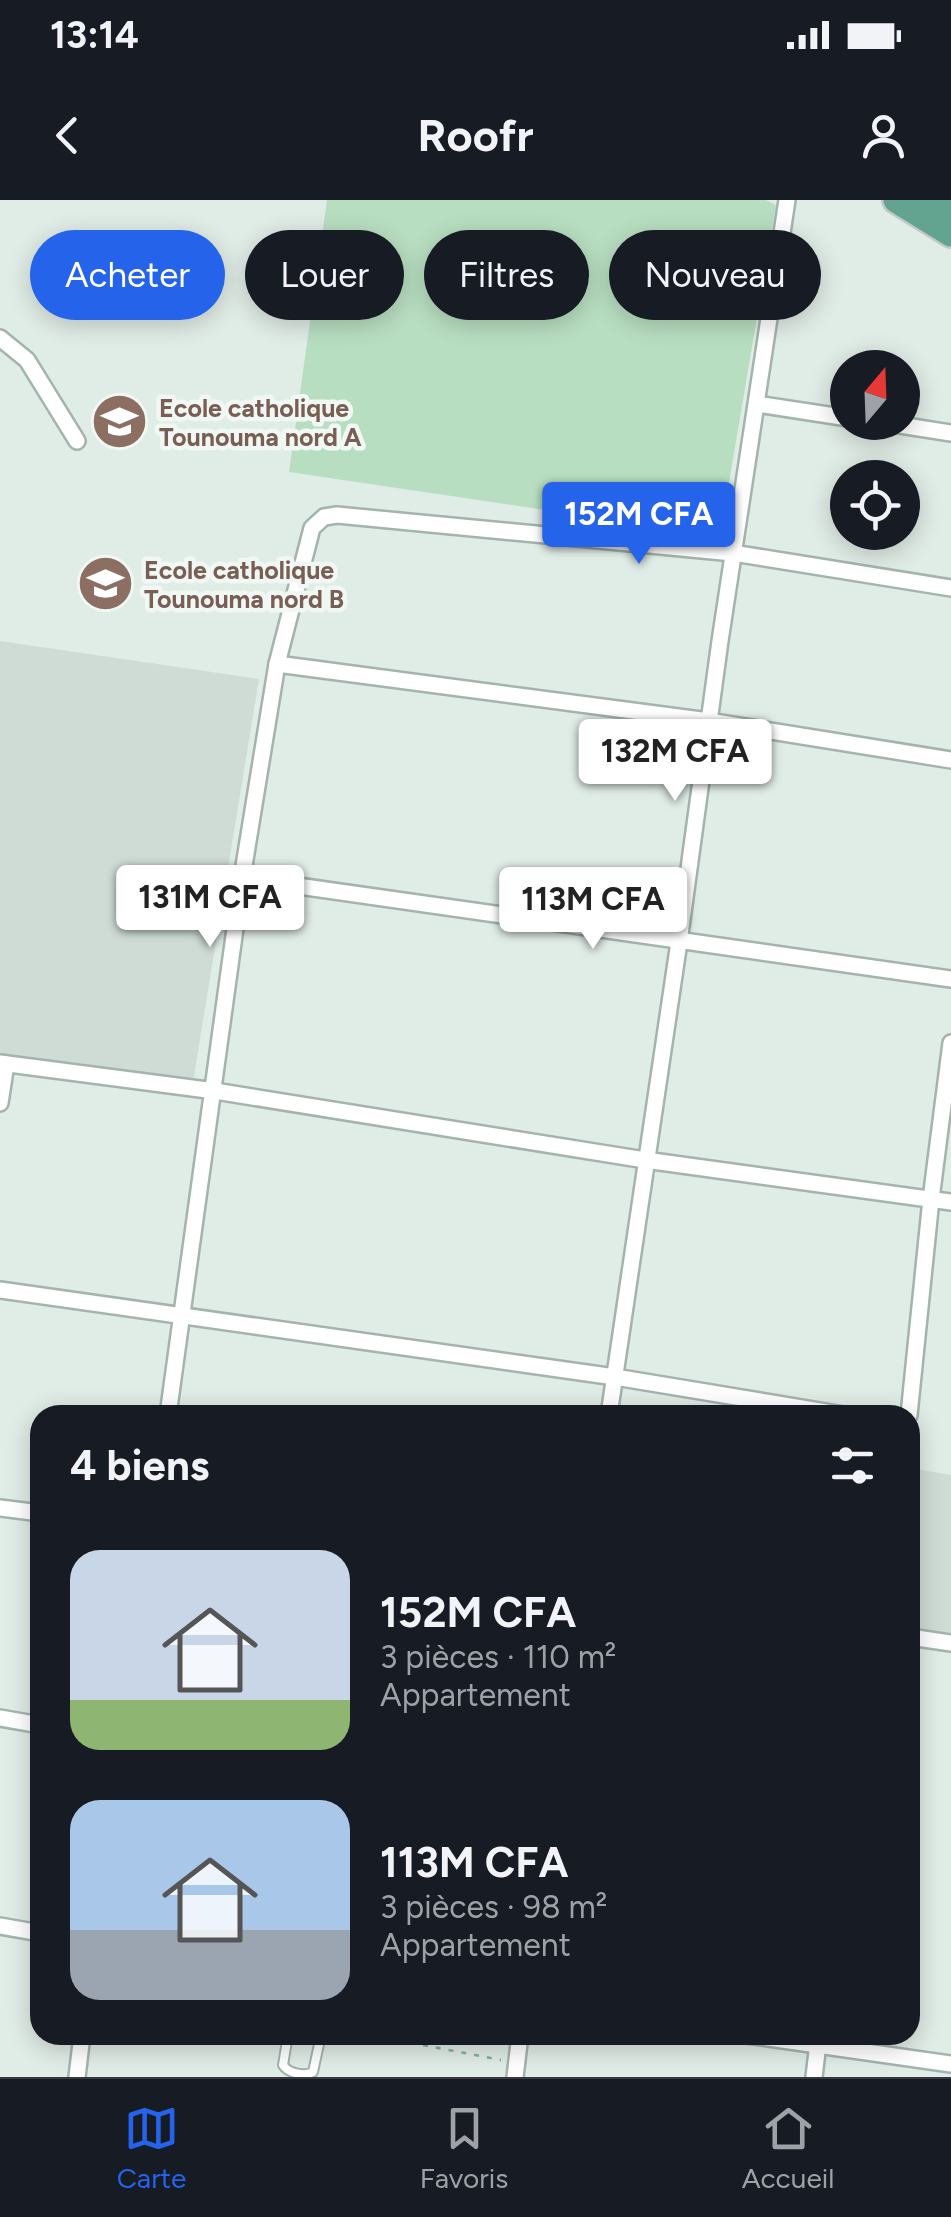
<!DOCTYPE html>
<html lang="fr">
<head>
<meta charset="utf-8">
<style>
	body { margin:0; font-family:Figtree,sans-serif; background:#20242c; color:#f1f3f6; height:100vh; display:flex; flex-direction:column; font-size:38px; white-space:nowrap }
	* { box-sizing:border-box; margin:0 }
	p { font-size:32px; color:#9ea1a6 }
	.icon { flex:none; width:55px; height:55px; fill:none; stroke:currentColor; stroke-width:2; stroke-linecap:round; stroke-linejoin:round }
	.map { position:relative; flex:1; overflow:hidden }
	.side { position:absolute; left:30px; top:1205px; width:890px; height:640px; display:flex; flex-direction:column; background:#171b24; border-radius:30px; box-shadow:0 5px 25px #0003 }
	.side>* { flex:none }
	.banner { position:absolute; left:30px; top:30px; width:892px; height:90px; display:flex; gap:20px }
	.needle { width:65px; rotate:19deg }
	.controls { position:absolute; left:830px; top:150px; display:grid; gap:20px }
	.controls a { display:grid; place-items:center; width:90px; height:90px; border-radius:50%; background:#171b24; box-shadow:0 5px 25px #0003; font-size:50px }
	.price { position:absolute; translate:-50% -85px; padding:0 22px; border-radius:10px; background:#fff; color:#222; font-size:32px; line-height:65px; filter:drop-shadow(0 2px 5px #0008) }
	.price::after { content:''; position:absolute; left:50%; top:60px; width:30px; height:22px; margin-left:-15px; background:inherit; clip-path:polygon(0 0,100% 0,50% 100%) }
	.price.selected { background:#2563eb; color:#fff }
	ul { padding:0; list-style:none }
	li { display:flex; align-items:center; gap:30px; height:250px; padding:0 40px }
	li span { display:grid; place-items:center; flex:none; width:280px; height:200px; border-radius:30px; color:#555 }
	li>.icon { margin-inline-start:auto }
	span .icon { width:120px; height:120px; fill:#fffc; stroke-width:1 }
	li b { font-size:42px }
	h2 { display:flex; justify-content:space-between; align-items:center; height:120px; padding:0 40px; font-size:42px }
	.chip { padding:0 35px; border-radius:45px; background:#171b24; box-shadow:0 5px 25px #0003; font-size:35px; line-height:90px }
	.chip.selected { background:#2563eb; color:#fff }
	.status { display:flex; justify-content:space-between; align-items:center; height:70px; padding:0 50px; background:#171b24; direction:ltr }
	.status svg { height:28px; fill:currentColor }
	header { display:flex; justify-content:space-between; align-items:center; height:130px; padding:0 40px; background:#171b24; font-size:45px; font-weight:700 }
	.menu { display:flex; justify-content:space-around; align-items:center; height:140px; border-top:2px solid #363941; background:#171b24; font-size:28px; color:#9ea1a6 }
	.menu a { display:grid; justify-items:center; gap:5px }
	.menu .selected { color:#2563eb }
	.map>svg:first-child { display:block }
	.built { fill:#cfdcd5 }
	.green { fill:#b8dec1 }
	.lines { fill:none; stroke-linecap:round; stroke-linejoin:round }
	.lane-casing { stroke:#a3b4ad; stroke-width:12 }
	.street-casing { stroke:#a3b4ad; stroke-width:20 }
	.primary-casing { stroke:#c1c9c6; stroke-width:30 }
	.path { stroke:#7fb1a0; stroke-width:2.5; stroke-dasharray:5 8; stroke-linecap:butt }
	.lane { stroke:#fff; stroke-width:8 }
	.street { stroke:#fff; stroke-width:15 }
	.primary { stroke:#63a491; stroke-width:25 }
	.labels { text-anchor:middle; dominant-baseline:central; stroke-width:9; stroke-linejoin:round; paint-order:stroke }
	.education-label { font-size:25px; font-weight:bold; fill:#785e54; stroke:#f1f8f4; text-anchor:start }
</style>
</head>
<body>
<div class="status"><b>13:14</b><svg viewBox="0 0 49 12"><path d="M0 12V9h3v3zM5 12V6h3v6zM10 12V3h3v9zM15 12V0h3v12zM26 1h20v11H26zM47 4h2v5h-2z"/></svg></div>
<header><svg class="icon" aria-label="back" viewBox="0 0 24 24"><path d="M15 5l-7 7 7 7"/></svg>Roofr<svg class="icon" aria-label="person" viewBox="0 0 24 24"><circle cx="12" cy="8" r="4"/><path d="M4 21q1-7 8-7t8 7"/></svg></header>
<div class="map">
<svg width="951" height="1877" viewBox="0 0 951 1877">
	<rect width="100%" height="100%" fill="#e0ece6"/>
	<g class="built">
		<path d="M0 441 259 479 193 882 0 854Z"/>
		<path d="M910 1268 951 1275V1443L910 1437Z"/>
	</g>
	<path class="green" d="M327 0H766L776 5 720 336 289 272Z"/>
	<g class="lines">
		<defs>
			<path id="lane" d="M288 1835 283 1865C288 1873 304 1877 313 1872L321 1835"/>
			<g id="street">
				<path d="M0 138 27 160 77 241"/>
				<path d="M757 204 848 218"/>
				<path d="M881 222 951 233"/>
				<path d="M277 464 709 521 951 560"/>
				<path d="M242 678 951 779"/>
				<path d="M0 863 215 891 645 960 951 1002"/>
				<path d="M0 903 6 864"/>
				<path d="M0 1090 615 1177 844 1215"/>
				<path d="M168 1215 242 678 277 464 312 328 324 317 337 315 733 353 951 388"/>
				<path d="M609 1215 679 742 720 441 787 0"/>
				<path d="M909 1215 931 999 951 843"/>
				<path d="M0 1308 40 1313"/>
				<path d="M910 1437 951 1443"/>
				<path d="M0 1518 40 1525"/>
				<path d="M0 1726 40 1733"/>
				<path d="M747 1835 951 1864"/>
				<path d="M77 1877 82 1835"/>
				<path d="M515 1877 520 1835"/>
				<path d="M814 1877 819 1835"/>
			</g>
			<g id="primary">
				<path d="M896 0 951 34"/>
				<path d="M932 0 951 11"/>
			</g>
		</defs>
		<use href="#lane" class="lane-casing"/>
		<use href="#street" class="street-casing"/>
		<use href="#primary" class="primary-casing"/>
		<path class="path" d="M423 1845 501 1860"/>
		<use href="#lane" class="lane"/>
		<use href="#street" class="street"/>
		<use href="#primary" class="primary"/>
	</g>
	<defs>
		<symbol id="school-disc" viewBox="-11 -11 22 22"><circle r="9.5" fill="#8d6e63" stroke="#f1f8f4"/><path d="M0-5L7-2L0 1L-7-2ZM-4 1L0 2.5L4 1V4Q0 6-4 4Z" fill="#fff"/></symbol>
	</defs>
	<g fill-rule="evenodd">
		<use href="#school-disc" x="88" y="190" width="63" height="63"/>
		<use href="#school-disc" x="74" y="352" width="63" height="63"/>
	</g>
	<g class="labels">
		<g class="education-label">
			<text x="159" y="208">Ecole catholique<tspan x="159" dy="29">Tounouma nord A</tspan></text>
			<text x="144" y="370">Ecole catholique<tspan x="144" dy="29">Tounouma nord B</tspan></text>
		</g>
	</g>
</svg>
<div class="controls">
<a><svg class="needle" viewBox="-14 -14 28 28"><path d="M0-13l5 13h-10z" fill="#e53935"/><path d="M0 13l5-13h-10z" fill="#9ea1a6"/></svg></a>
<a><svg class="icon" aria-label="locate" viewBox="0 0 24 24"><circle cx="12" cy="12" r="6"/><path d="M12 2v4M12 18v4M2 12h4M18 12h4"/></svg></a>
</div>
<b class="price selected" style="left:639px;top:367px">152M CFA</b>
<b class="price" style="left:675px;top:604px">132M CFA</b>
<b class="price" style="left:210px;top:750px">131M CFA</b>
<b class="price" style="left:593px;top:752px">113M CFA</b>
<div class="banner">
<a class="chip selected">Acheter</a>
<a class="chip">Louer</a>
<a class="chip">Filtres</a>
<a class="chip">Nouveau</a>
</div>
<section class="side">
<h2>4 biens<svg class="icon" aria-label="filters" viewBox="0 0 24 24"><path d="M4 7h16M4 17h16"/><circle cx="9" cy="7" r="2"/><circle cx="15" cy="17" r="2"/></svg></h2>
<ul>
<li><span style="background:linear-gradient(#c9d6e8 75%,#8fb573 0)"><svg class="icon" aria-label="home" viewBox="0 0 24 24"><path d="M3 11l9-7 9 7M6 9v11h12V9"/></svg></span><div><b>152M CFA</b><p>3 pièces · 110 m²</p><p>Appartement</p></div></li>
<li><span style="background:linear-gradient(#a9c7e8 65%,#9aa5b1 0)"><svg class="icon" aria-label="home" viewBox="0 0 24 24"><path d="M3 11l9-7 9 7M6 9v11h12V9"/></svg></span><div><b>113M CFA</b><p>3 pièces · 98 m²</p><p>Appartement</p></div></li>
</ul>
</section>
</div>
<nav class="menu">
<a class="selected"><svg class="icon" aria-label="map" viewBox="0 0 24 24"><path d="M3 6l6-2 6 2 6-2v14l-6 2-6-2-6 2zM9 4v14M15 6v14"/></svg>Carte</a>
<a><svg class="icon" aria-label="saved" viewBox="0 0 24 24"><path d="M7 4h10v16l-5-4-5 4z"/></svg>Favoris</a>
<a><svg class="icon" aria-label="home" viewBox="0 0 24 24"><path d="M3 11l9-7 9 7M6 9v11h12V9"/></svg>Accueil</a>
</nav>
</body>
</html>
